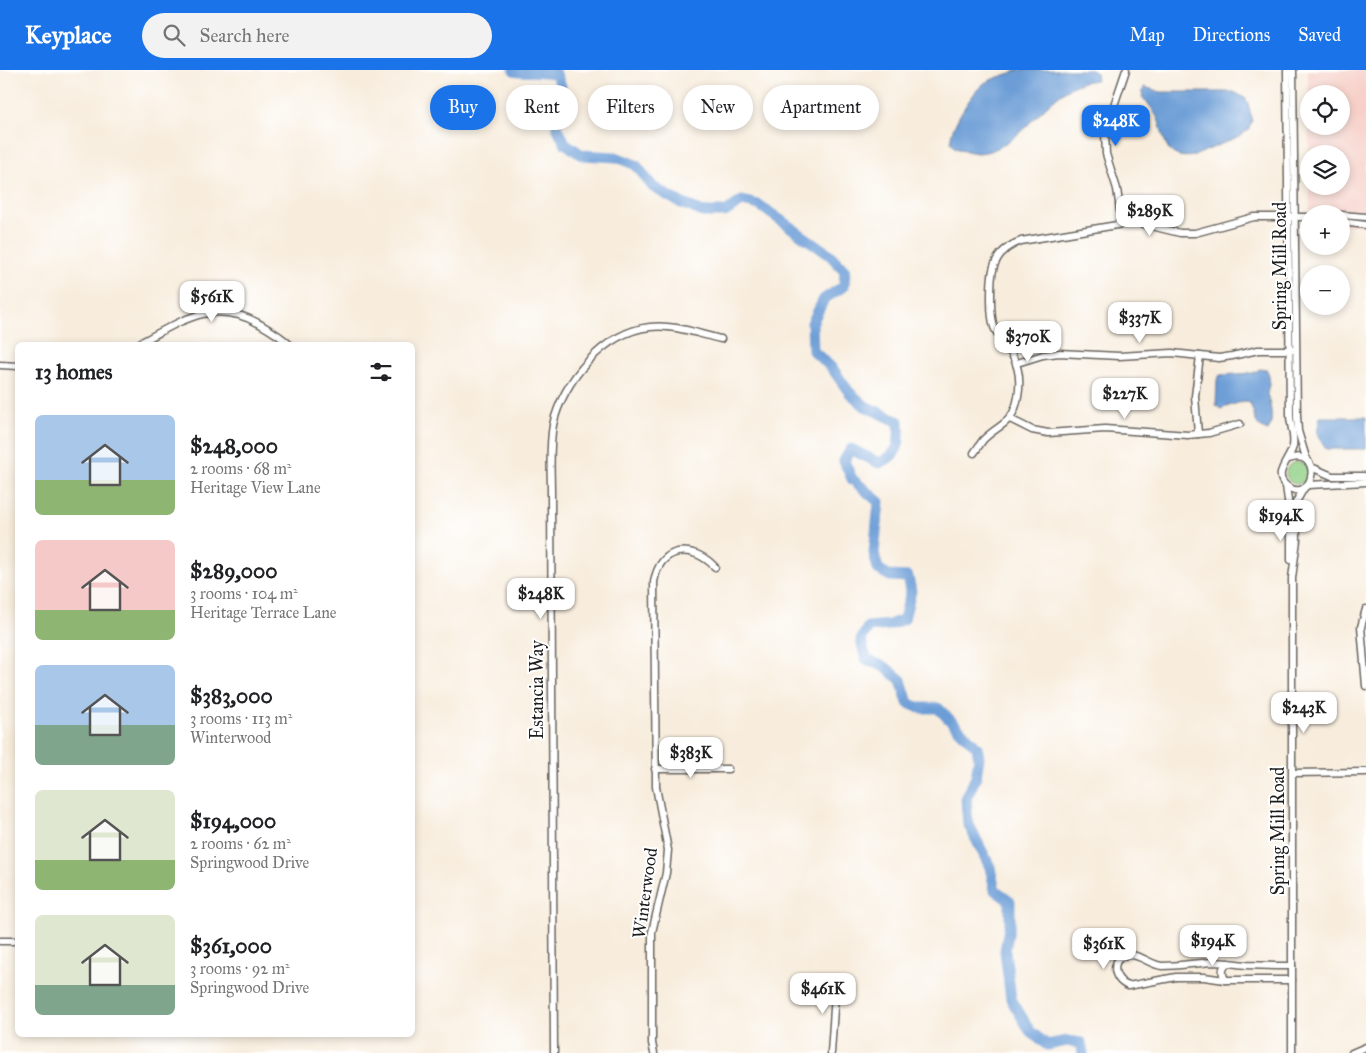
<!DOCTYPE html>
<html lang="en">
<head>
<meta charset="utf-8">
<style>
	body { margin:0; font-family:"IM FELL Great Primer",serif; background:#f2f2f2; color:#202124; height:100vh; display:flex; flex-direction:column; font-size:19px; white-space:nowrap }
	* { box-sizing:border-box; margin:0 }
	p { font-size:16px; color:#757577 }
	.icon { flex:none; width:28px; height:28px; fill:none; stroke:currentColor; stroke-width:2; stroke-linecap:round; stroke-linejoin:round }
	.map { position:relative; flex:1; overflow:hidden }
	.side { position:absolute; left:15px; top:272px; width:400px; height:695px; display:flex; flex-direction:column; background:#fff; border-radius:8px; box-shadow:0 2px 8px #0003 }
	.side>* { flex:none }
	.top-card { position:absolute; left:430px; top:15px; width:475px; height:45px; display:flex; gap:10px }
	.buttons { position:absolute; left:1300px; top:15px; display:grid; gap:10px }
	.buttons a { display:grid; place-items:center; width:50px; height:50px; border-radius:50%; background:#fff; box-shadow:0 2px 8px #0003; font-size:25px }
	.price { position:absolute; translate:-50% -42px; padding:0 11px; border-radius:10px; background:#fff; color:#222; font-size:16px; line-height:32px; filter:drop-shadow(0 1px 2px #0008) }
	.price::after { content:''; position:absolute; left:50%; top:30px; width:15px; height:11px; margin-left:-8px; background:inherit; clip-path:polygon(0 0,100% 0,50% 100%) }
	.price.current { background:#1a73e8; color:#fff }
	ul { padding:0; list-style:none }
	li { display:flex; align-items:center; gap:15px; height:125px; padding:0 20px }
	li span { display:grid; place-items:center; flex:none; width:140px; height:100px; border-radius:8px; color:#555 }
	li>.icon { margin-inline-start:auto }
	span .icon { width:60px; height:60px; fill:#fffc; stroke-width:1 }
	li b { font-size:21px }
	h2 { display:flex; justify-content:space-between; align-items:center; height:60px; padding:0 20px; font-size:21px }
	.chip { padding:0 18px; border-radius:22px; background:#fff; box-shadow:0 2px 8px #0003; font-size:18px; line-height:45px }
	.chip.current { background:#1a73e8; color:#fff }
	header { display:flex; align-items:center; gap:30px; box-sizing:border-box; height:70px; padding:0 25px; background:#1a73e8; color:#fff }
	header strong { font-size:24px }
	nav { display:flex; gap:28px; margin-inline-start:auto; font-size:18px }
	.search { width:350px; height:45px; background:#f2f2f2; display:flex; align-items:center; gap:12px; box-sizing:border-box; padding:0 18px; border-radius:28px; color:#757577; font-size:19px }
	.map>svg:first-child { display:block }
	.built { fill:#f7d1c9 }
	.green { fill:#92d086; stroke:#577651 }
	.water { fill:#6c9dd6; stroke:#445c79 }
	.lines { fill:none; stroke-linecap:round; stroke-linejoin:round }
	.river { stroke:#6c9dd6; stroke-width:11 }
	.minor-casing { stroke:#696560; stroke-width:9 }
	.minor { stroke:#fff; stroke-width:6 }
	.labels { text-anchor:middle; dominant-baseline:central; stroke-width:4; stroke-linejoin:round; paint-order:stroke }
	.street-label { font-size:18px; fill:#1c1c1c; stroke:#fff }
</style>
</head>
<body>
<header>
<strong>Keyplace</strong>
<div class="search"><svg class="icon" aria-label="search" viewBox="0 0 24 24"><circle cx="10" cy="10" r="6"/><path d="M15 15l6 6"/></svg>Search here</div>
<nav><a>Map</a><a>Directions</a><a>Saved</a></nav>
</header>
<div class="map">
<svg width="1366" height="983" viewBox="0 0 1366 983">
	<rect width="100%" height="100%" fill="#fff"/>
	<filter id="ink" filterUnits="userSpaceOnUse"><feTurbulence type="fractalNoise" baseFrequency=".02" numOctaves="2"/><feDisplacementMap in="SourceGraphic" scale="10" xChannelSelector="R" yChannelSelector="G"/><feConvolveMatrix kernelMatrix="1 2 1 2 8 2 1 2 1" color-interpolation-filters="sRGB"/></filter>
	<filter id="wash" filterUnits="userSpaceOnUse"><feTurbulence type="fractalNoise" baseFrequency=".0096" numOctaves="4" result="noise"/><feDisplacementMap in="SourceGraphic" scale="20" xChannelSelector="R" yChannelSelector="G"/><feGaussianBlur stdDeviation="1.12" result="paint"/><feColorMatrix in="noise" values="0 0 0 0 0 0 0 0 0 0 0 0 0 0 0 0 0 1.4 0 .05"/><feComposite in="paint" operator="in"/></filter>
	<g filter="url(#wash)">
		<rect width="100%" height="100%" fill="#f8eddd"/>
		<path class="built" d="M1308 0H1366V155H1341V144H1310L1309 116H1341V84H1309V56H1341V24H1309V47Z"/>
		<circle class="green" cx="1297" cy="403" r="11"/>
		<g class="water">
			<path d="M1019 0H1091L1096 3 1097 10C1091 11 1084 11 1078 14 1043 27 1017 83 977 83 970 82 962 80 955 78 954 77 951 73 951 72 948 59 975 18 986 12 996 7 1009 4 1019 0Z"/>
			<path d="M1144 17 1161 22H1234L1245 28 1248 33 1252 50 1249 59 1240 66 1194 86C1164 91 1166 70 1158 49 1154 41 1149 34 1142 27Z"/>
			<path d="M1260 299 1267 300C1272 310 1268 316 1267 325 1271 336 1274 350 1268 361 1252 356 1256 343 1249 332L1244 331 1220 339 1216 335 1217 310 1220 305 1253 303Z"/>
			<path d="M1320 347H1366V379H1326L1317 363Z"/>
		</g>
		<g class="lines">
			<path class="river" d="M514 0C528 3 542 0 556 4L561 16 558 35 557 57 565 73 582 85 616 87 636 95 653 117 681 133 703 142H725L742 131 759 135 830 185 845 201 844 216 824 229 812 253 813 281 832 298 849 322 865 336 899 352C900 372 900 385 879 393L851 379 844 391 852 409 879 432 874 483 878 499 890 506 908 507 911 521 904 549 889 555 868 557 861 570 866 589 885 597 901 610 908 633 920 638H938L977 677 979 688 976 707 966 729 968 753 990 797 995 820 1010 831V852L1005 881 1011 929 1030 961 1047 975 1067 971 1081 973 1083 983"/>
		</g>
	</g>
	<g filter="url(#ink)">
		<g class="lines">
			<defs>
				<g id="minor">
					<path d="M1287 0 1290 345C1290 355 1295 366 1293 376 1291 389 1270 405 1288 417 1314 434 1324 377 1289 389"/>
					<path d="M1293 0 1297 346 1298 361 1307 391"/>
					<path d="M1341 145 1366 147"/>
					<path d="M1341 152 1366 155"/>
					<path d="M1122 154 1117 119 1106 84 1105 62 1126 0"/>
					<path d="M136 275C179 253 210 227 258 253 270 260 281 266 290 275"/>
					<path d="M1017 293 1043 285 1059 283 1119 286 1172 283 1219 288 1232 286 1258 280H1292"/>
					<path d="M0 295 18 296"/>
					<path d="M1010 349 1032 360 1048 363 1105 359 1188 365 1209 363 1240 354"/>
					<path d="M1198 364 1195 326 1200 286"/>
					<path d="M974 383C977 379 980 374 983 370 1000 353 1013 355 1018 327 1022 305 1017 291 1005 273 1001 268 996 263 994 257 991 248 991 239 991 230 991 202 991 182 1021 171L1135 152 1180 163H1195L1254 147H1309"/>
					<path d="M1311 397 1332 406H1366"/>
					<path d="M1308 415 1366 412"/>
					<path d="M1286 416 1291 452V490"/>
					<path d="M1366 539 1361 557 1366 616"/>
					<path d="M655 699H728"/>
					<path d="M1293 703 1366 702"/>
					<path d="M0 871H18"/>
					<path d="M1292 896C1277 896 1262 896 1246 895 1235 894 1224 892 1212 892 1196 893 1179 896 1162 896 1151 895 1141 885 1130 885 1110 886 1111 909 1128 916L1176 907H1204L1225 910H1292"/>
					<path d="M1225 910C1222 904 1221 897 1228 893"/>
					<path d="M554 983 551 424C551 401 549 377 553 355 562 312 604 262 650 257 674 254 698 264 721 269"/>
					<path d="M654 983 652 973V862L666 803 668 780 656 717 654 512C660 476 692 473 715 497"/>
					<path d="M831 983 836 909"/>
					<path d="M1292 983V508L1297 470 1296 432 1304 418"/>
					<path d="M1352 983 1366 977"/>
				</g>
			</defs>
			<use href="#minor" class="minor-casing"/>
			<use href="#minor" class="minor"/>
		</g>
	</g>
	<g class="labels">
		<g class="street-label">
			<text transform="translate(1280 196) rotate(-90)">Spring Mill Road</text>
			<text transform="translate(537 620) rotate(-90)">Estancia Way</text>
			<text transform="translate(1278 761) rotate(-90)">Spring Mill Road</text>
			<text transform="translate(645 823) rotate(-82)">Winterwood</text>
		</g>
	</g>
</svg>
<div class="buttons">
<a><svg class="icon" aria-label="locate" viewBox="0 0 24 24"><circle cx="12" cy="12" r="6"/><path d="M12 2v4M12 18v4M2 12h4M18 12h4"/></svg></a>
<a><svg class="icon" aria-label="layers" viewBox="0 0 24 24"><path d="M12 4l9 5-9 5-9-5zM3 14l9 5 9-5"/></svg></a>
<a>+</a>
<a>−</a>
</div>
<b class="price current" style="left:1116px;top:77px">$248K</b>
<b class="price" style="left:1150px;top:167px">$289K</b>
<b class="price" style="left:212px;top:253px">$561K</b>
<b class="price" style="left:1140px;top:274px">$337K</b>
<b class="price" style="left:1028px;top:293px">$370K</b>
<b class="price" style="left:1125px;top:350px">$227K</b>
<b class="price" style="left:1281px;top:472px">$194K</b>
<b class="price" style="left:541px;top:550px">$248K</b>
<b class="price" style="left:1304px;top:664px">$243K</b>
<b class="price" style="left:691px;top:709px">$383K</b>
<b class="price" style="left:1213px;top:897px">$194K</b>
<b class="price" style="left:1104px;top:900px">$361K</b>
<b class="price" style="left:823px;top:945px">$461K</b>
<div class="top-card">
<a class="chip current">Buy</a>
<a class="chip">Rent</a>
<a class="chip">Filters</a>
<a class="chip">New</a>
<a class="chip">Apartment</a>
</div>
<section class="side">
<h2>13 homes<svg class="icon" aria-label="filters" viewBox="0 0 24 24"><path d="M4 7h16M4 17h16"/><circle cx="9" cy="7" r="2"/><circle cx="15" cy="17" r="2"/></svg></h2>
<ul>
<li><span style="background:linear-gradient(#a9c7e8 65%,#8fb573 0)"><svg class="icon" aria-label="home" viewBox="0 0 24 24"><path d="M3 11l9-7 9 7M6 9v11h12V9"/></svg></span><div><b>$248,000</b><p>2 rooms · 68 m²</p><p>Heritage View Lane</p></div></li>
<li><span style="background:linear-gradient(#f6c9c9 70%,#8fb573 0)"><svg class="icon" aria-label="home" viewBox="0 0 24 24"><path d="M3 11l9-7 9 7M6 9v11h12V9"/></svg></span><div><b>$289,000</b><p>3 rooms · 104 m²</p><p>Heritage Terrace Lane</p></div></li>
<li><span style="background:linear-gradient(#a9c7e8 60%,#7fa58c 0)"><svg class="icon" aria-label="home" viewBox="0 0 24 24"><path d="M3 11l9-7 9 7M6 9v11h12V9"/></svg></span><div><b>$383,000</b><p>3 rooms · 113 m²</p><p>Winterwood</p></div></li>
<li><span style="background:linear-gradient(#dfe7d0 70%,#8fb573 0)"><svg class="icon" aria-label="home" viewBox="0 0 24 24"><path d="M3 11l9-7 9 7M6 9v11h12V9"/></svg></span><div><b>$194,000</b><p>2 rooms · 62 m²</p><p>Springwood Drive</p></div></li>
<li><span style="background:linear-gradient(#dfe7d0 70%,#7fa58c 0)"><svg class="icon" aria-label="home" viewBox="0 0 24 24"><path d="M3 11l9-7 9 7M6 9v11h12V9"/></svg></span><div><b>$361,000</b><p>3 rooms · 92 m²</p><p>Springwood Drive</p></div></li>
</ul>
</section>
</div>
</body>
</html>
